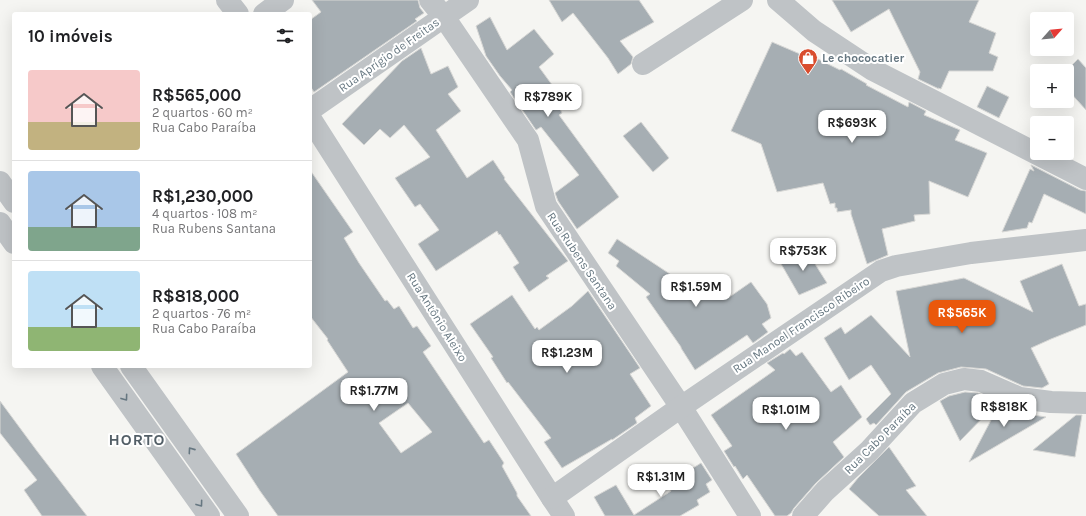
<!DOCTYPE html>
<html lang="pt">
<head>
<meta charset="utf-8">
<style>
	body { margin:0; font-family:Karla,sans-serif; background:#f6f6f6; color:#202124; height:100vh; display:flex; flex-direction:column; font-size:15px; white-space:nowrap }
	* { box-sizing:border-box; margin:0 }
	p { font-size:13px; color:#757577 }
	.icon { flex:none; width:22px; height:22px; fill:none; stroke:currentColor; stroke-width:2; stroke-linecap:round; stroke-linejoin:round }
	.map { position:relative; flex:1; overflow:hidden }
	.panel { position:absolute; left:12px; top:12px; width:300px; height:356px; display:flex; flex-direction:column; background:#fff; border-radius:4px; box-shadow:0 4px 16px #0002 }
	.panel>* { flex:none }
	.needle { width:26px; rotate:63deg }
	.fabs { position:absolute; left:1030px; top:12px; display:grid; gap:8px }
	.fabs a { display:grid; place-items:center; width:44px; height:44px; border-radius:4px; background:#fff; box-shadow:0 4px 16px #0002; font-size:20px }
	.price { position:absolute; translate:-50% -34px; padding:0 9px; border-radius:8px; background:#fff; color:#222; font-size:13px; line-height:26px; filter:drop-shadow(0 1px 2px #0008) }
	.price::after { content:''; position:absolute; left:50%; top:24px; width:12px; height:9px; margin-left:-6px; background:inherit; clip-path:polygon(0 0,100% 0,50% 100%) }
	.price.selected { background:#ea580c; color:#fff }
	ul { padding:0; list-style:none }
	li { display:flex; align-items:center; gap:12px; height:100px; padding:0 16px }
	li+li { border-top:1px solid #e0e0e0 }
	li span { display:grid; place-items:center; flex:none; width:112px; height:80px; border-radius:4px; color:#555 }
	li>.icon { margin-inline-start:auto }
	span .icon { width:48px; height:48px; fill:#fffc; stroke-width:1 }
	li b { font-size:17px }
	h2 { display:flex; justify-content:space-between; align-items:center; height:48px; padding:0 16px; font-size:17px }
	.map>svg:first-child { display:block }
	.building { fill:#a6aeb3; stroke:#d7d7d5; fill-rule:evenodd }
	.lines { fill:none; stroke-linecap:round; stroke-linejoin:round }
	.minor { stroke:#bfc3c6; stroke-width:22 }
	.oneway { stroke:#667781 }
	.labels { text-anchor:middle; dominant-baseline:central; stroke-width:4; stroke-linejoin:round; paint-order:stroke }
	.street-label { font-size:12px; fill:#667781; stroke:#fff }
	.poi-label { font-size:12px; font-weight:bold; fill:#667781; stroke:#fff; text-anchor:start }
	.district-label { font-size:16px; font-weight:bold; letter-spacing:1px; fill:#535f67; stroke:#fff }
</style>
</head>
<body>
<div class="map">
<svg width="1086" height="516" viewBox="0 0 1086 516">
	<rect width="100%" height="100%" fill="#f5f5f2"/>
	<g class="building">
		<path d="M312 0H418L420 8 424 13 415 19 417 21 314 92 310 86V20L321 12Z"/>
		<path d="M549 0H639L654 22 620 41 633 57 631 64 618 74 608 58 573 13 562 22Z"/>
		<path d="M832 0H979L969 22 996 33 989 53 998 57 993 71H949L941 89 938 88 939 89 918 79 920 72 889 9 851 32Z"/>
		<path d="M490 17 507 50 534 29 554 54 539 67 566 104 560 109 562 113 559 115 619 197 577 229 558 201 555 193 579 175 541 127 536 130 510 92 512 90 500 76 486 56 476 26Z"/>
		<path d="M772 42 800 54 802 51 840 70 841 69 867 84 866 85 908 107 909 102 926 111 924 115 960 130 955 140 987 153 968 197 929 181 930 214 914 215 915 221 882 229 888 255 867 264 851 214V210L837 212V208H835V203L830 204 823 183 777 192 761 144 731 131Z"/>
		<path d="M421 48 431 74 448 66 458 87 448 94 461 111 436 130 467 178 493 160 505 178 504 179 568 261 546 276 549 278 529 292 513 267 519 263 500 234 499 235 497 231 436 271 418 244 439 230 420 204 415 207 395 178 430 157 404 125 390 138 380 129 364 145 342 124 402 61Z"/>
		<path d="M1078 59 1086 68V110L1067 89V70Z"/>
		<path d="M987 86 1009 97 999 118 977 107Z"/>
		<path d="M641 122 669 158 653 172 623 136Z"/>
		<path d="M1031 165 1080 190 1086 191V214L1044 194 1032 223 1029 222 1027 228 1002 232 1030 169 1034 171Z"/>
		<path d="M310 170 353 232 344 238 359 263 385 301 387 300 394 309 399 306 413 328 417 326 431 346 423 352 484 443 489 440 504 463 502 466 517 493V496L531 516H278L260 491 236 454 348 372 327 340 328 339 310 316ZM408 403 432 432 401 453 379 423Z"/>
		<path d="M617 239 682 282 689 278 694 283 696 281 700 290 714 280 728 298 751 282 767 304 771 318 762 324 768 332 753 343 747 335 695 370 681 348V347L646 297 650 294 616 266 619 261 608 253Z"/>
		<path d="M805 248 827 283 799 295 780 262Z"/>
		<path d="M1062 264 1079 306 1086 304V325L1051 339 1031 348 1049 384 1042 388 1023 386 986 369 961 367 938 373 906 392 876 425 874 423 870 425 866 419 891 394 871 365 849 380 824 338 841 327 845 334 871 315 910 357 896 291 964 278 1033 312 1020 281Z"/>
		<path d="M588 291 640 368 630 374 651 406 635 418 637 423 612 440V439L562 468 544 442 551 438 508 382 507 383 491 358 493 357 470 324 512 295 535 329 537 327 539 330 572 306Z"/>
		<path d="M790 349 796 356 802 352 831 392 841 385 862 417 833 442 844 457 816 483 794 508 791 513 787 516H775L747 475 743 479 735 466 734 467 724 451 732 446 711 415 775 370 767 363 783 353 784 354Z"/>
		<path d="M965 392 978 393 998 402 960 441 940 401 949 396Z"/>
		<path d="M0 401 37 451 87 516H42L24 490 37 480 0 433Z"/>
		<path d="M1000 403 1012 408 1007 411 1046 417 969 462Z"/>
		<path d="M1076 415H1082L1075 457 1033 450Z"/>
		<path d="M889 447 916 486 906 490 927 516H879L849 489 858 478Z"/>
		<path d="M701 463 712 480 706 484 710 492 697 500 699 505 680 516H605L594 497 616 485 634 515 671 491 670 489 688 476 685 473Z"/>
	</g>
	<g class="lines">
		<g class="minor">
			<path d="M227 0 238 14"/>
			<path d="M430 0 444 17 528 140 546 206 681 407 750 516"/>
			<path d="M778 0 814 31 873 70 1086 179"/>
			<path d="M264 14 283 0"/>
			<path d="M643 64 742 0"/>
			<path d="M310 110 468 0"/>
			<path d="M310 118 552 498 564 516"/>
			<path d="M0 182 14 202"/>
			<path d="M0 223 14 243"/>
			<path d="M102 366 209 516"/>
			<path d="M131 366 238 516"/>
			<path d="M552 498 681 407 881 271 896 266 971 253 1086 240"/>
			<path d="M803 516 825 491 869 451 913 403 944 384 964 379 981 381 1020 398 1051 402 1086 403"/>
		</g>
	</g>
	<defs><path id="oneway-chevron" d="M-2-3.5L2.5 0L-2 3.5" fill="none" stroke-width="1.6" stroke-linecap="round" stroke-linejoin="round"/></defs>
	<g class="oneway">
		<use href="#oneway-chevron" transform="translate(125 398) rotate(54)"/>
		<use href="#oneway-chevron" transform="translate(191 450) rotate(-125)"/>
		<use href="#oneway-chevron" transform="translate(200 504) rotate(54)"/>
	</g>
	<defs>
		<symbol id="shop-pin" viewBox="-11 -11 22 30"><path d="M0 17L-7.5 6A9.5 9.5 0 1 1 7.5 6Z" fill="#d94d2e" stroke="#fff"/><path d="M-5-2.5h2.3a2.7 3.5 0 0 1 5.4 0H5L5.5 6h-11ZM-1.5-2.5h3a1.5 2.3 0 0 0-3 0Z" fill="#fff"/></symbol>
	</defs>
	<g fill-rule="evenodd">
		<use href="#shop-pin" x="797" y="47" width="22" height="30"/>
	</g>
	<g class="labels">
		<g class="street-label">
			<text transform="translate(389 55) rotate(-35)">Rua Aprígio de Freitas</text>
			<text transform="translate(582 261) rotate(56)">Rua Rubens Santana</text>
			<text transform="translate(437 317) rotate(58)">Rua Antônio Aleixo</text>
			<text transform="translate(801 325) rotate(-34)">Rua Manoel Francisco Ribeiro</text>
			<text transform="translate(880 438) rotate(-45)">Rua Cabo Paraíba</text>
		</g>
		<g class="poi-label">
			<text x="822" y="58">Le chococatier</text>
		</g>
		<g class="district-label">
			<text x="137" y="439">HORTO</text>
		</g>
	</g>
</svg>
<div class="fabs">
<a><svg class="needle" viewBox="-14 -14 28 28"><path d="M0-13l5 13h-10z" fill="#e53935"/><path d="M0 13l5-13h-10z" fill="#757577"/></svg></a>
<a>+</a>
<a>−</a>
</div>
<b class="price" style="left:548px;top:118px">R$789K</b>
<b class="price" style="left:852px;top:144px">R$693K</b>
<b class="price" style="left:803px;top:272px">R$753K</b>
<b class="price" style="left:696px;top:308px">R$1.59M</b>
<b class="price selected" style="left:962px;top:334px">R$565K</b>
<b class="price" style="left:567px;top:374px">R$1.23M</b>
<b class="price" style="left:374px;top:412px">R$1.77M</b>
<b class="price" style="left:1004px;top:428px">R$818K</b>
<b class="price" style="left:786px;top:431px">R$1.01M</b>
<b class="price" style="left:661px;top:498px">R$1.31M</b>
<section class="panel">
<h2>10 imóveis<svg class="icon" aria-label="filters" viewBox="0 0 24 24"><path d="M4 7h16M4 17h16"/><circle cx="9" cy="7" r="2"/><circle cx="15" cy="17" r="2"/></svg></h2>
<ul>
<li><span style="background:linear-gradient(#f6c9c9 65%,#c2b280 0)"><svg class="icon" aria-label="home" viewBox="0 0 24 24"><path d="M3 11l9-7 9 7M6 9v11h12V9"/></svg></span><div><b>R$565,000</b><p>2 quartos · 60 m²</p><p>Rua Cabo Paraíba</p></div></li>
<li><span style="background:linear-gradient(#a9c7e8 70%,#7fa58c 0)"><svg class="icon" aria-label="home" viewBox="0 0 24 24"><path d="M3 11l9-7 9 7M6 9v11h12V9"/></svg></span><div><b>R$1,230,000</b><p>4 quartos · 108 m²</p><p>Rua Rubens Santana</p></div></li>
<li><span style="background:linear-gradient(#bfe0f5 70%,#8fb573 0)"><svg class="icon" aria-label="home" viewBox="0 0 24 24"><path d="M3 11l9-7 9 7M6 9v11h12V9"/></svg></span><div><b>R$818,000</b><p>2 quartos · 76 m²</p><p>Rua Cabo Paraíba</p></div></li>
</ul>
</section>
</div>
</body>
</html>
